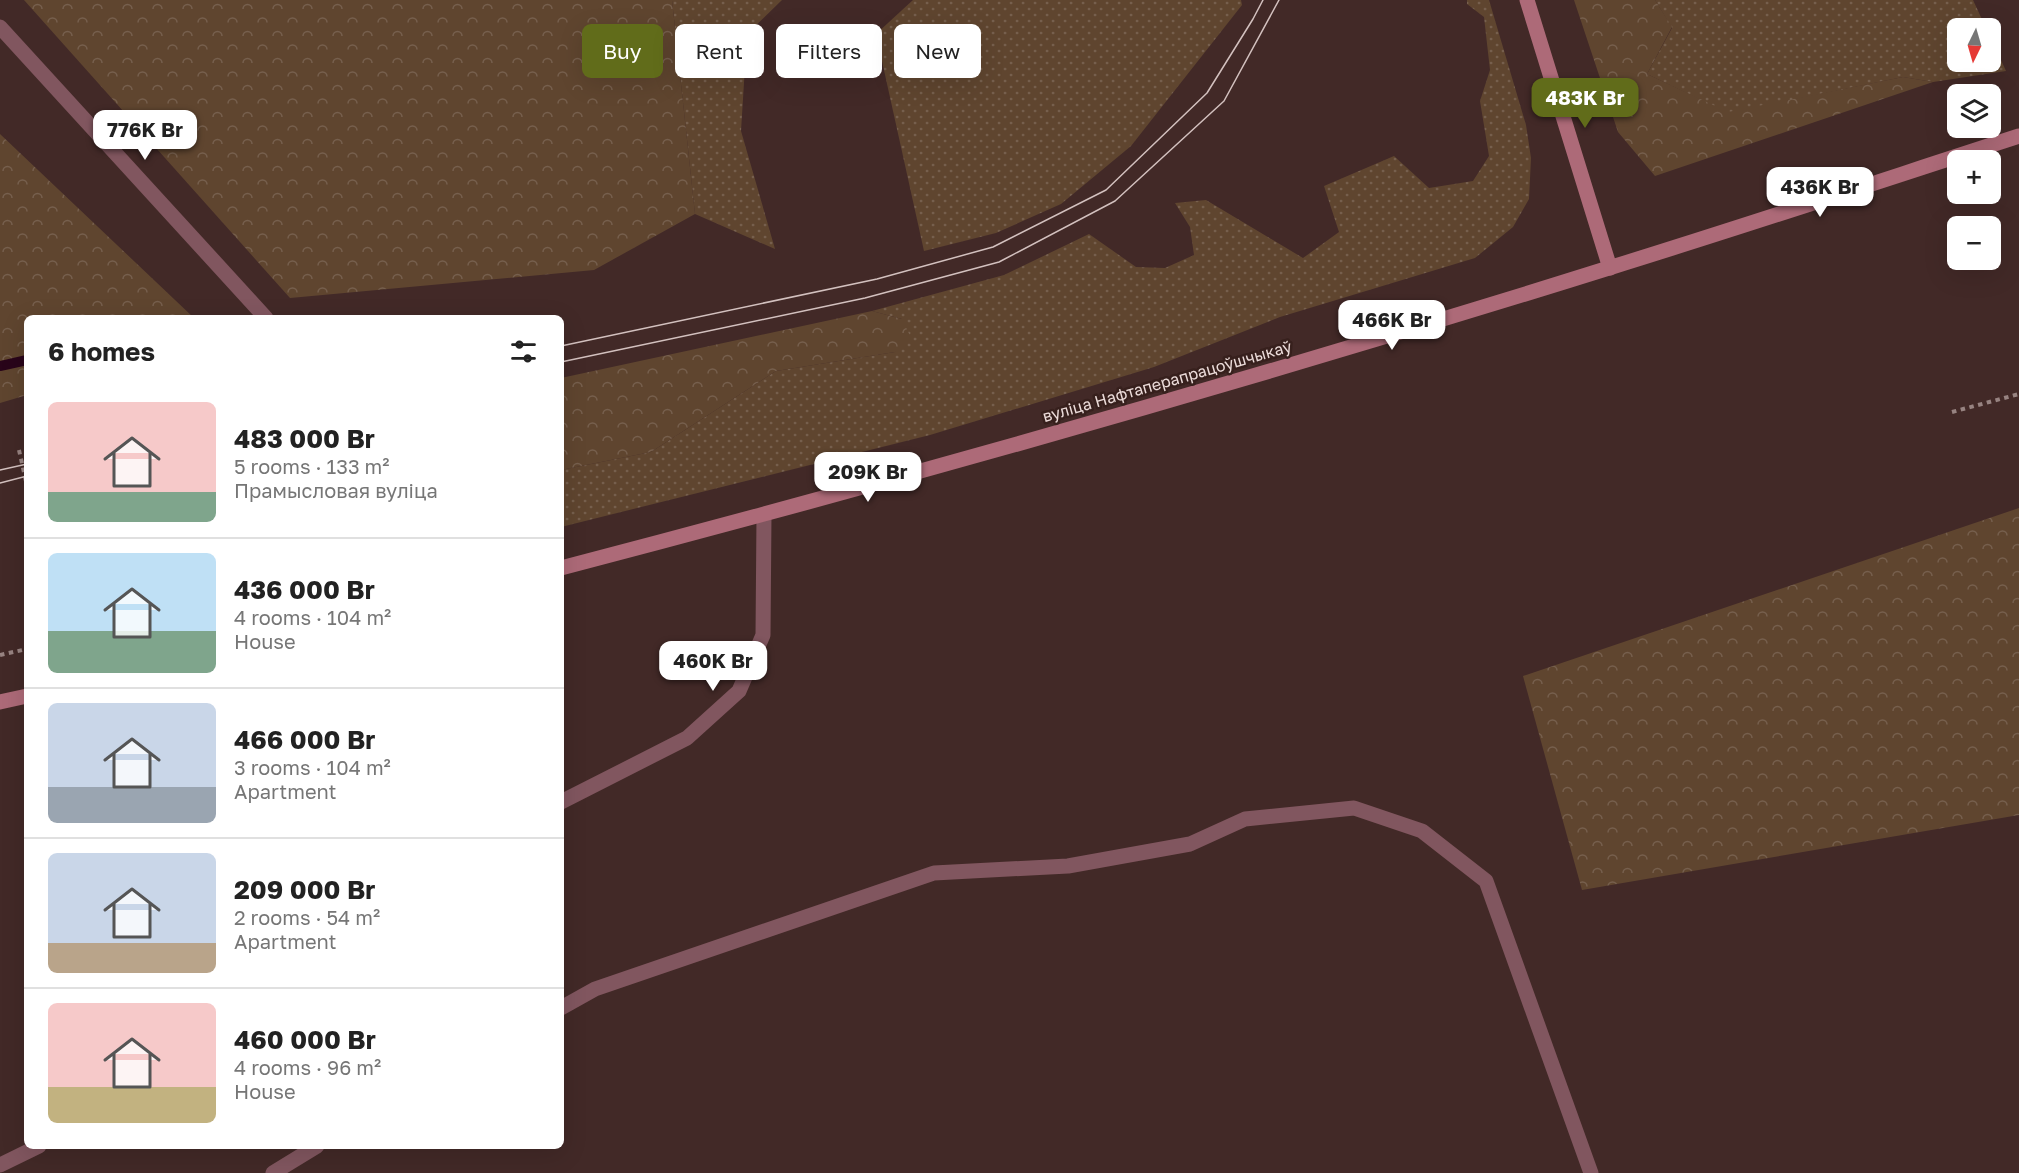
<!DOCTYPE html>
<html lang="en">
<head>
<meta charset="utf-8">
<style>
	body { margin:0; font-family:"Golos Text",sans-serif; background:#f6f6f6; color:#222; height:100vh; display:flex; flex-direction:column; font-size:22px; white-space:nowrap }
	* { box-sizing:border-box; margin:0 }
	p { font-size:20px; color:#767676 }
	.icon { flex:none; width:33px; height:33px; fill:none; stroke:currentColor; stroke-width:2; stroke-linecap:round; stroke-linejoin:round }
	.map { position:relative; flex:1; overflow:hidden }
	.drawer { position:absolute; left:24px; top:315px; width:540px; height:834px; display:flex; flex-direction:column; background:#fff; border-radius:9px; box-shadow:0 6px 24px #0002 }
	.drawer>* { flex:none }
	.top-card { position:absolute; left:582px; top:24px; width:570px; height:54px; display:flex; gap:12px }
	.needle { width:39px; rotate:185deg }
	.fabs { position:absolute; left:1947px; top:18px; display:grid; gap:12px }
	.fabs a { display:grid; place-items:center; width:54px; height:54px; border-radius:9px; background:#fff; box-shadow:0 6px 24px #0002; font-size:30px }
	.price { position:absolute; translate:-50% -51px; padding:0 14px; border-radius:12px; background:#fff; color:#222; font-size:20px; line-height:39px; filter:drop-shadow(0 2px 3px #0008) }
	.price::after { content:''; position:absolute; left:50%; top:36px; width:18px; height:14px; margin-left:-9px; background:inherit; clip-path:polygon(0 0,100% 0,50% 100%) }
	.price.active { background:#616c1a; color:#fff }
	ul { padding:0; list-style:none }
	li { display:flex; align-items:center; gap:18px; height:150px; padding:0 24px }
	li+li { border-top:2px solid #e0e0e0 }
	li span { display:grid; place-items:center; flex:none; width:168px; height:120px; border-radius:9px; color:#555 }
	li>.icon { margin-inline-start:auto }
	span .icon { width:72px; height:72px; fill:#fffc; stroke-width:1 }
	li b { font-size:26px }
	h2 { display:flex; justify-content:space-between; align-items:center; height:72px; padding:0 24px; font-size:26px }
	.pill { padding:0 21px; border-radius:9px; background:#fff; box-shadow:0 6px 24px #0002; font-size:21px; line-height:54px }
	.pill.active { background:#616c1a; color:#fff }
	.map>svg:first-child { display:block }
	.grass { fill:url(#grass-dots) }
	.forest { fill:url(#forest-crowns) }
	.lines { fill:none; stroke-linecap:round; stroke-linejoin:round }
	.stream { stroke:#29051a; stroke-width:10 }
	.path { stroke:#978381; stroke-width:4; stroke-dasharray:4.5 4.5; stroke-linecap:butt }
	.service { stroke:#81565f; stroke-width:15 }
	.minor { stroke:#81565f; stroke-width:15 }
	.secondary { stroke:#ad6a78; stroke-width:15 }
	.tram { stroke:#d3c1bf; stroke-width:1.5 }
	.labels { text-anchor:middle; dominant-baseline:central; stroke-width:5; stroke-linejoin:round; paint-order:stroke }
	.street-label { font-size:16px; fill:#ecdcda; stroke:#37201d }
</style>
</head>
<body>
<div class="map">
<svg width="2019" height="1173" viewBox="0 0 2019 1173">
	<defs>
		<pattern id="grass-dots" width="8" height="8" patternUnits="userSpaceOnUse" patternTransform="scale(1.5)"><rect width="8" height="8" fill="#5f452f"/><path d="M2 2h.1M6 6h.1" fill="none" stroke="#765f4d" stroke-width="1.8" stroke-linecap="round"/></pattern>
		<pattern id="forest-crowns" width="20" height="18" patternUnits="userSpaceOnUse" patternTransform="scale(1.5)"><rect width="20" height="18" fill="#5f452f"/><path d="M2 6a3 3 0 1 1 6 0M12 15a3 3 0 1 1 6 0" fill="none" stroke="#765f4d"/></pattern>
	</defs>
	<rect width="100%" height="100%" fill="#422927"/>
	<g class="grass">
		<path d="M672 0H782L747 34 741 131 775 249 695 214Z"/>
		<path d="M913 0H1241L1242 5 1131 146 1061 204 996 233 924 251 876 34Z"/>
		<path d="M1467 0H1489L1526 125 1531 158 1529 199 1513 227 1475 258 1280 317 1154 367 930 435 561 527V470L651 452 776 371 895 352 902 319 872 311 1004 275 1089 234 1136 267 1165 268 1194 255 1190 227 1175 203 1206 200 1303 258 1339 232 1324 186 1394 156 1429 188 1473 181 1489 156 1480 101 1490 70 1484 17 1467 4Z"/>
		<path d="M1655 0H1973L1986 28H1958V62H1990L1991 38 2006 71 1933 82 1903 77 1728 113 1647 74 1672 28Z"/>
	</g>
	<g class="forest">
		<path d="M24 0H672L695 214 594 270 290 298Z"/>
		<path d="M1574 0H1655L1672 27 1647 74 1728 112 1903 77 1933 82 1655 176 1618 132Z"/>
		<path d="M0 134 194 318H27V395L0 403Z"/>
		<path d="M872 311 902 319 912 340 895 352 776 371 651 452 561 470V378Z"/>
		<path d="M2019 508V815L1582 890 1523 676Z"/>
	</g>
	<g class="lines">
		<path class="stream" d="M0 366 27 360"/>
		<g class="path">
			<path d="M1952 412 2019 394"/>
			<path d="M19 450 27 486"/>
			<path d="M0 655 27 649"/>
		</g>
		<g class="service">
			<path d="M561 1008 595 989 934 873 1068 866 1190 844 1245 819 1354 808 1422 831 1486 881 1591 1173"/>
			<path d="M273 1173 317 1146"/>
		</g>
		<g class="minor">
			<path d="M0 27 266 318"/>
			<path d="M561 802 687 738 739 691 763 635 764 515"/>
			<path d="M0 1165 39 1146"/>
		</g>
		<g class="secondary">
			<path d="M1527 0 1610 268"/>
			<path d="M561 568C913 476 1264 376 1612 267 1748 225 1883 180 2019 136"/>
			<path d="M0 702 27 696"/>
		</g>
		<g class="tram">
			<path d="M561 346 877 279 993 247 1106 190 1207 93 1253 19 1263 0"/>
			<path d="M561 362 865 298 999 262 1115 201 1224 101 1279 0"/>
			<path d="M0 470 27 464"/>
			<path d="M0 483 27 476"/>
		</g>
	</g>
	<g class="labels">
		<g class="street-label">
			<text transform="translate(1167 381) rotate(-16)">вуліца Нафтаперапрацоўшчыкаў</text>
		</g>
	</g>
</svg>
<div class="fabs">
<a><svg class="needle" viewBox="-14 -14 28 28"><path d="M0-13l5 13h-10z" fill="#e53935"/><path d="M0 13l5-13h-10z" fill="#767676"/></svg></a>
<a><svg class="icon" aria-label="layers" viewBox="0 0 24 24"><path d="M12 4l9 5-9 5-9-5zM3 14l9 5 9-5"/></svg></a>
<a>+</a>
<a>−</a>
</div>
<b class="price active" style="left:1585px;top:129px">483K Br</b>
<b class="price" style="left:145px;top:161px">776K Br</b>
<b class="price" style="left:1820px;top:218px">436K Br</b>
<b class="price" style="left:1392px;top:351px">466K Br</b>
<b class="price" style="left:868px;top:503px">209K Br</b>
<b class="price" style="left:713px;top:692px">460K Br</b>
<div class="top-card">
<a class="pill active">Buy</a>
<a class="pill">Rent</a>
<a class="pill">Filters</a>
<a class="pill">New</a>
</div>
<section class="drawer">
<h2>6 homes<svg class="icon" aria-label="filters" viewBox="0 0 24 24"><path d="M4 7h16M4 17h16"/><circle cx="9" cy="7" r="2"/><circle cx="15" cy="17" r="2"/></svg></h2>
<ul>
<li><span style="background:linear-gradient(#f6c9c9 75%,#7fa58c 0)"><svg class="icon" aria-label="home" viewBox="0 0 24 24"><path d="M3 11l9-7 9 7M6 9v11h12V9"/></svg></span><div><b>483 000 Br</b><p>5 rooms · 133 m²</p><p>Прамысловая вуліца</p></div></li>
<li><span style="background:linear-gradient(#bfe0f5 65%,#7fa58c 0)"><svg class="icon" aria-label="home" viewBox="0 0 24 24"><path d="M3 11l9-7 9 7M6 9v11h12V9"/></svg></span><div><b>436 000 Br</b><p>4 rooms · 104 m²</p><p>House</p></div></li>
<li><span style="background:linear-gradient(#c9d6e8 70%,#9aa5b1 0)"><svg class="icon" aria-label="home" viewBox="0 0 24 24"><path d="M3 11l9-7 9 7M6 9v11h12V9"/></svg></span><div><b>466 000 Br</b><p>3 rooms · 104 m²</p><p>Apartment</p></div></li>
<li><span style="background:linear-gradient(#c9d6e8 75%,#b9a48a 0)"><svg class="icon" aria-label="home" viewBox="0 0 24 24"><path d="M3 11l9-7 9 7M6 9v11h12V9"/></svg></span><div><b>209 000 Br</b><p>2 rooms · 54 m²</p><p>Apartment</p></div></li>
<li><span style="background:linear-gradient(#f6c9c9 70%,#c2b280 0)"><svg class="icon" aria-label="home" viewBox="0 0 24 24"><path d="M3 11l9-7 9 7M6 9v11h12V9"/></svg></span><div><b>460 000 Br</b><p>4 rooms · 96 m²</p><p>House</p></div></li>
</ul>
</section>
</div>
</body>
</html>
